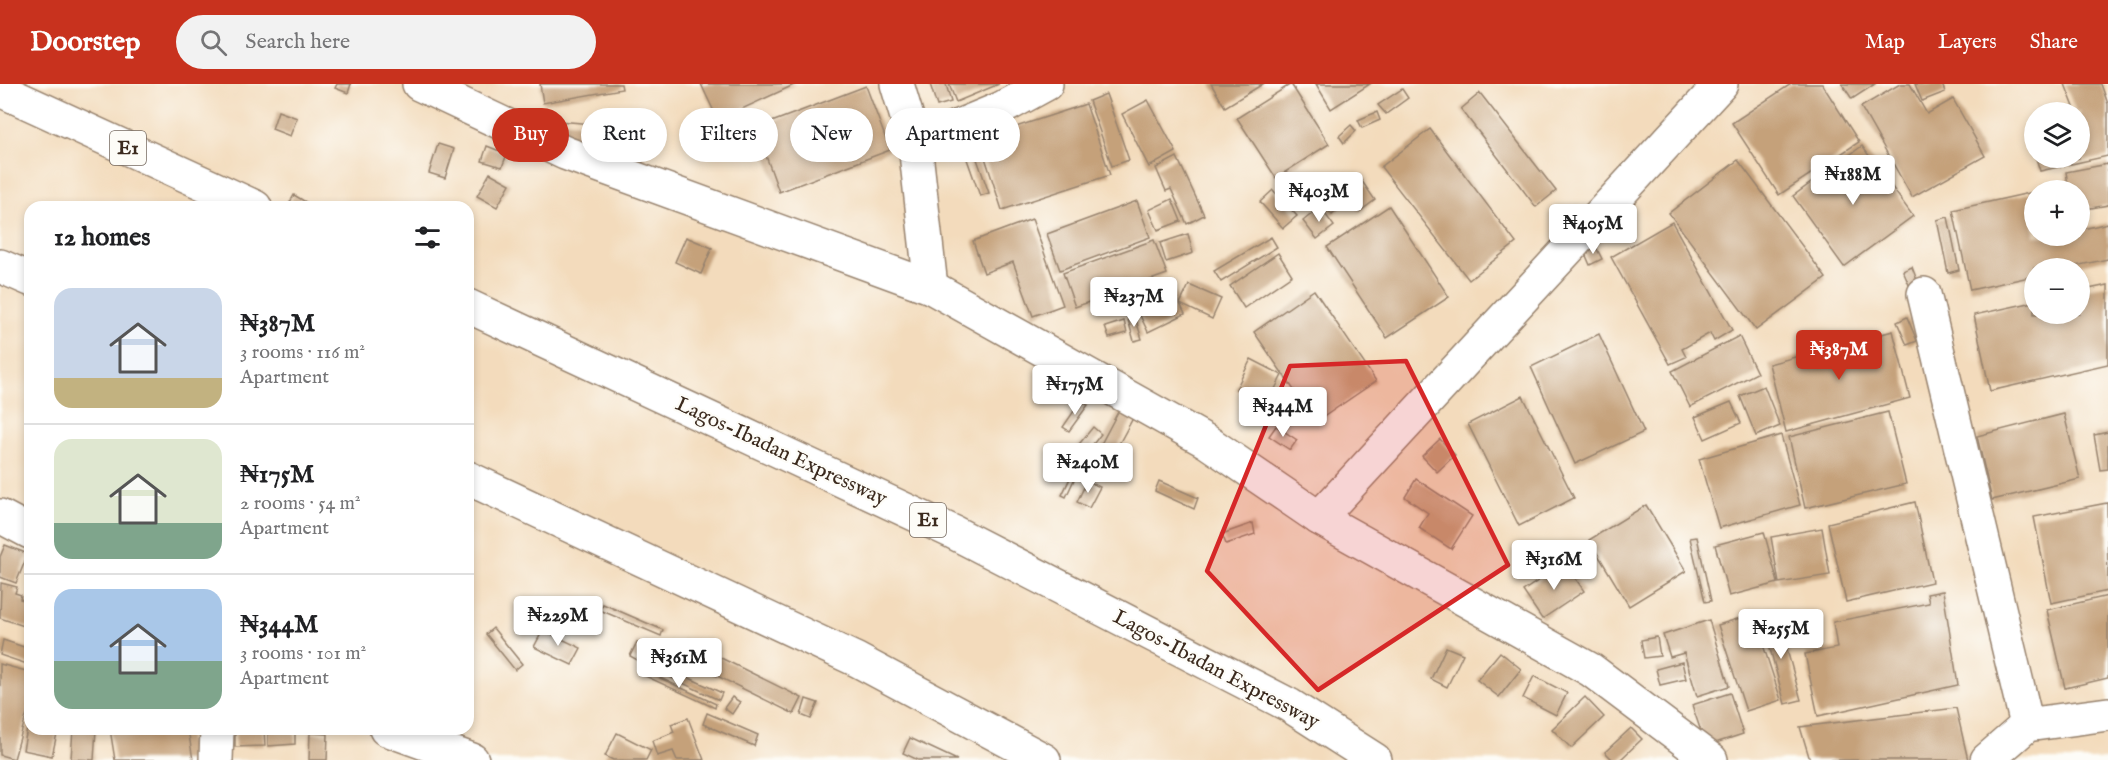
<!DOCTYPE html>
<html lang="en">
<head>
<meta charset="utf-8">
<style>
	body { margin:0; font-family:"IM FELL English",serif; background:#f2f2f2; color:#202124; height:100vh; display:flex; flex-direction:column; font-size:22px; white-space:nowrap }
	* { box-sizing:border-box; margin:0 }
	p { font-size:20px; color:#757577 }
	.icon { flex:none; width:33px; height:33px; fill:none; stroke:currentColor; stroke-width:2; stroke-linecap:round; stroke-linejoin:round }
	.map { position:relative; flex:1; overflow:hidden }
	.details { position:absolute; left:24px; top:117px; width:450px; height:534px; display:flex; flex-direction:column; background:#fff; border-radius:18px; box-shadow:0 3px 9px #0003 }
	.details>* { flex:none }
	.guide { position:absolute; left:492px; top:24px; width:570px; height:54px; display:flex; gap:12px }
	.buttons { position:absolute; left:2024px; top:18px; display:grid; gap:12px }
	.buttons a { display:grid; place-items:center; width:66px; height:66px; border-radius:50%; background:#fff; box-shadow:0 3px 9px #0003; font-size:30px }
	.price { position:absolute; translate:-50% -51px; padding:0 14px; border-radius:6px; background:#fff; color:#222; font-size:20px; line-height:39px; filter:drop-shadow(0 2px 3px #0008) }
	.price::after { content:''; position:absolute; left:50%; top:36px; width:18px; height:14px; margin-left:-9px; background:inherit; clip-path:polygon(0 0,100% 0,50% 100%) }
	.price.active { background:#c8321e; color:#fff }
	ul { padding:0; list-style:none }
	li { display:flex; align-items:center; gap:18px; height:150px; padding:0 30px }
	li+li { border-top:2px solid #e0e0e0 }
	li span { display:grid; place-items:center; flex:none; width:168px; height:120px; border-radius:18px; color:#555 }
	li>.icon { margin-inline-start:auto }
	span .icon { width:72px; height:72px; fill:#fffc; stroke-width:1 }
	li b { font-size:26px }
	h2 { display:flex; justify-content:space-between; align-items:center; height:72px; padding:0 30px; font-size:26px }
	.pill { padding:0 21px; border-radius:27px; background:#fff; box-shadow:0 3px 9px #0003; font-size:21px; line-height:54px }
	.pill.active { background:#c8321e; color:#fff }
	header { display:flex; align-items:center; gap:36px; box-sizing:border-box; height:84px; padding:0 30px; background:#c8321e; color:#fff }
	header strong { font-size:28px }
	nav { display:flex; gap:33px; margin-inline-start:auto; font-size:21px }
	.search { width:420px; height:54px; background:#f2f2f2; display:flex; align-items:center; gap:15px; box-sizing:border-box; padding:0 21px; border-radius:33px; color:#757577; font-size:22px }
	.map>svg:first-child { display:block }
	.building { fill:#c5a17a }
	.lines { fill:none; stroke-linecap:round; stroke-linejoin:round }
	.minor-casing { stroke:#97826d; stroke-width:36 }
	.highway-casing { stroke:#97826d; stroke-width:36 }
	.minor { stroke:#fff; stroke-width:33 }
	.highway { stroke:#fff; stroke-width:33 }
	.marked { fill:#d62828; fill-opacity:0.2; stroke:#d62828; stroke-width:4.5; stroke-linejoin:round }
	.labels { text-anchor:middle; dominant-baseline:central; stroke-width:4.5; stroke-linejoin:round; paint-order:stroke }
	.shield { fill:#fdfcf7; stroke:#75695f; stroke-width:1.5 }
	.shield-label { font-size:20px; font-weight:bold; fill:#3b2a1e }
	.street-label { font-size:21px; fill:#3b2a1e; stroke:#fdfcf7 }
</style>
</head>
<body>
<header>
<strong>Doorstep</strong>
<div class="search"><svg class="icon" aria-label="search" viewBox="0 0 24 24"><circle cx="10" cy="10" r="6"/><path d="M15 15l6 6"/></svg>Search here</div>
<nav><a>Map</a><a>Layers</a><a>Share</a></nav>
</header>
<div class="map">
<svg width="2108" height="676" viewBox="0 0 2108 676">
	<rect width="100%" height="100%" fill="#fdfcf7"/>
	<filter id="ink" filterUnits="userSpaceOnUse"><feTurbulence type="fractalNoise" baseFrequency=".0167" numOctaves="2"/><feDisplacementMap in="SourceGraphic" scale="12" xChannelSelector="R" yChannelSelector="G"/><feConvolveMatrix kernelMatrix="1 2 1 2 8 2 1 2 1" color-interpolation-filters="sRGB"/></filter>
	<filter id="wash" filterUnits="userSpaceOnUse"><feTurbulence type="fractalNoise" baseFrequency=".008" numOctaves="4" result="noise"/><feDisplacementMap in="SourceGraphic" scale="24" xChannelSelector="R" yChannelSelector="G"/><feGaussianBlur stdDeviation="1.35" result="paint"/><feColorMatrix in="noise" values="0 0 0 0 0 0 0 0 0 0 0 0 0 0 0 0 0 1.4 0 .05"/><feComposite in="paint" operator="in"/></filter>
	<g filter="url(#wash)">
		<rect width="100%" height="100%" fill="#f3dbbc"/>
		<g id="blocks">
			<g class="building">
				<path d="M337 0H351L348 9 335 4Z"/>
				<path d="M540 0H621L622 5 543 19Z"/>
				<path d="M701 0H796L718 36Z"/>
				<path d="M930 0H946L951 18 937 22Z"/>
				<path d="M949 0H999L956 18Z"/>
				<path d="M1211 0H1263L1225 23Z"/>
				<path d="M1291 0 1329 60 1276 94 1237 34Z"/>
				<path d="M1316 0H1370L1331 25Z"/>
				<path d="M1791 0H1822L1859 58 1779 111 1732 39Z"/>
				<path d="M1842 0H1875L1852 15Z"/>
				<path d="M1900 0H1910L1927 30 1953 15 1985 72 1912 113 1861 23Z"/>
				<path d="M1915 0H1942L1945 8 1922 17Z"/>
				<path d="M2065 0H2101L2108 20V72L2040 87 2036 74H2079V45L2082 44 2079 28H2076Z"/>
				<path d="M866 2 890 66 779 108 756 44Z"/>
				<path d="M1402 5 1408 14 1386 30 1378 21Z"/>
				<path d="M1480 9 1556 107 1536 123 1461 25Z"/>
				<path d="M1106 10 1129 76 1112 82 1089 17Z"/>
				<path d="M1148 16 1176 68 1149 83 1122 30Z"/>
				<path d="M1086 20 1110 91 1002 126 979 55Z"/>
				<path d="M278 27 297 34 290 52 272 45Z"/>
				<path d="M1377 28 1380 36 1362 44 1358 36Z"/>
				<path d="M546 36 617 42 615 60 544 54Z"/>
				<path d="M634 37 655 44 641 82 620 75Z"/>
				<path d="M1351 41 1356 47 1344 59 1339 52Z"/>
				<path d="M1430 45 1516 159 1469 196 1381 83Z"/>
				<path d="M971 58 989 109 980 112 962 61Z"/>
				<path d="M438 60 454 65 445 94 429 89Z"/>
				<path d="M487 62 507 70 502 83 482 77Z"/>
				<path d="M1862 62 1913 132 1844 183 1793 112Z"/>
				<path d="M1177 73 1204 131 1187 140 1171 105 1166 107 1156 84Z"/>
				<path d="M1738 76 1826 194 1756 246 1669 129Z"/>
				<path d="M2108 80V121L2079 126V106H2069L2066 88Z"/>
				<path d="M490 89 510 100 497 123 477 112Z"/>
				<path d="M1357 90 1375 116 1359 128 1340 104Z"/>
				<path d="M1273 106 1297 132 1283 144 1260 118Z"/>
				<path d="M1337 107 1346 119 1332 131 1322 118Z"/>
				<path d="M2034 108V152H2079V146L2108 139V175L2066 184H2034V192L1970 206 1953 126Z"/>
				<path d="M294 111 314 123 288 122Z"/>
				<path d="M1172 115 1181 137 1158 146 1149 126Z"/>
				<path d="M1137 117 1150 153 1060 186 1047 150Z"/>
				<path d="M1389 122 1449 213 1387 254 1327 163Z"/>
				<path d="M1320 123 1334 142 1317 155 1303 137Z"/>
				<path d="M1948 133 1959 186 1948 189 1937 136Z"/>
				<path d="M1032 135 1063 221 1033 232 1013 178 984 189 973 157Z"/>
				<path d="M1672 138 1732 246 1714 257 1710 249 1682 265 1686 273 1670 280 1611 173Z"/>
				<path d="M1188 150 1193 169 1166 178 1160 159Z"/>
				<path d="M686 153 712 164 701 190 675 178Z"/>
				<path d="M1271 153 1277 163 1221 198 1214 187Z"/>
				<path d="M1154 156 1167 190 1075 223 1063 189Z"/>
				<path d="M1595 161 1602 175 1590 181 1584 167Z"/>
				<path d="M1278 169 1292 191 1244 224 1230 202Z"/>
				<path d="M1912 183 1921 207 1913 210 1903 187Z"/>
				<path d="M1189 201 1221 215 1212 235 1180 220Z"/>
				<path d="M2108 201V280L1990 307 1974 231 2034 218V230H2079V207Z"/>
				<path d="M1314 206 1376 297 1316 338 1254 248Z"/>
				<path d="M1174 207 1185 230 1148 248 1137 225Z"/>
				<path d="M1134 230 1142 255 1134 257 1127 232Z"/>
				<path d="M1907 233 1917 257 1907 261 1897 238Z"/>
				<path d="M1124 237 1127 249 1109 254 1105 243Z"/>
				<path d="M1893 247 1910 314 1786 348 1769 280Z"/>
				<path d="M1599 250 1644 348 1575 380 1531 283Z"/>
				<path d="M1739 252 1757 289 1690 323 1672 287Z"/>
				<path d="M1251 275 1282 291 1267 321 1236 305Z"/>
				<path d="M1764 302 1780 342 1756 352 1740 312Z"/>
				<path d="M1523 312 1574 414 1519 442 1468 340Z"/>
				<path d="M1081 317 1088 321 1069 347 1063 343Z"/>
				<path d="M1731 318 1741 339 1705 355 1695 333Z"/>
				<path d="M1119 326 1133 334 1114 369 1100 362Z"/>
				<path d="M1888 328 1906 400 1805 424 1789 353Z"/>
				<path d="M2064 330 2080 395 1992 416 1977 352Z"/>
				<path d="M1276 342 1297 356 1290 366 1269 352Z"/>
				<path d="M1093 343 1101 350 1076 382 1067 375Z"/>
				<path d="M2108 348V385L2100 386 2094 351Z"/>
				<path d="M1781 351 1800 421 1719 444 1699 375Z"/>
				<path d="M1440 355 1455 371 1437 388 1422 372Z"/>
				<path d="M1075 384 1079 385 1066 413 1062 411Z"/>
				<path d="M1416 395 1472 432 1451 465 1419 444 1428 429 1405 413Z"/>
				<path d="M1087 397 1100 403 1089 424 1077 418Z"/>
				<path d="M1159 397 1198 414 1194 425 1155 407Z"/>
				<path d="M1915 418 1932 498 1846 518 1828 439Z"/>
				<path d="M2107 419 2108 507 2051 519 2034 433Z"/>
				<path d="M1646 421 1686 487 1629 522 1589 456Z"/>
				<path d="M1253 439 1255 450 1226 460 1222 450Z"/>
				<path d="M1822 444 1830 491 1779 499 1771 453Z"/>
				<path d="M1764 448 1778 499 1729 512 1715 461Z"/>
				<path d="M1697 453 1711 517 1705 518 1690 454Z"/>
				<path d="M5 461 28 470 16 499 0 493V473Z"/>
				<path d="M1565 479 1584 507 1542 535 1523 507Z"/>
				<path d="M1 499 17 503 15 509 21 511 20 515 30 518V544L0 534Z"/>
				<path d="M1943 507 1958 601 1818 632 1805 570 1837 564 1833 538 1929 519 1927 510Z"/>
				<path d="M2108 512V594L2065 604 2047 526Z"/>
				<path d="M603 520 663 546 661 552 600 526Z"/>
				<path d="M1753 530 1781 616 1746 627 1718 541Z"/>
				<path d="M1777 530 1801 616 1785 620 1762 535Z"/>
				<path d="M1709 536 1729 602 1697 612 1684 569 1670 573 1663 551Z"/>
				<path d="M493 544 522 580 515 586 486 550Z"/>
				<path d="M543 546 581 564 572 581 534 563Z"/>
				<path d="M1657 553 1660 572 1644 574 1641 556Z"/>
				<path d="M3 556 30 565V581L0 571Z"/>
				<path d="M683 556 695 562 689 574 677 568Z"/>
				<path d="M637 558 649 564 641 578 630 572Z"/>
				<path d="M1446 563 1463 570 1447 603 1431 595Z"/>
				<path d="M1500 568 1521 585 1499 613 1477 596Z"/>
				<path d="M719 573 802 614 794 630 711 589Z"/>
				<path d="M650 576 722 609 719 616 646 582Z"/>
				<path d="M1682 578 1686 595 1660 601 1656 585Z"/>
				<path d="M0 580 30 588V618L14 675 0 671Z"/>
				<path d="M645 587 716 620 715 624 643 591Z"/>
				<path d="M1534 592 1567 609 1556 631 1523 614Z"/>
				<path d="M1730 609 1743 650 1706 662 1692 621Z"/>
				<path d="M732 613 740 618 732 630 724 624Z"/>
				<path d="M1585 613 1604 633 1571 664 1552 645Z"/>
				<path d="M806 615 818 619 811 635 801 631Z"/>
				<path d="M1956 624 1968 676H1810L1800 643Z"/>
				<path d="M707 629 758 651 754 662 703 640Z"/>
				<path d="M29 634 30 645H58L52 672 23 666Z"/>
				<path d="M688 634 704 676H677L673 667 657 672 652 657 674 648 671 640Z"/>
				<path d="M1631 644 1642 655 1620 676H1613L1605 668Z"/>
				<path d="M73 645H96L94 676 71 675Z"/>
				<path d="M110 645H188L193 676H115Z"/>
				<path d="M235 645H264L265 662 235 663Z"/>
				<path d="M268 645H295V660L268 662Z"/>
				<path d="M310 649 328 650 327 676H309Z"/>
				<path d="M617 649 651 666 646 676H613L605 672Z"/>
				<path d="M910 654 957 676H918L903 669Z"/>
			</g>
		</g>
	</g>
	<g filter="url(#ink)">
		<use href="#blocks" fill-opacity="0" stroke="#97826d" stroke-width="1.5"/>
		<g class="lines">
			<defs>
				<g id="minor">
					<path d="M419 0 565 69 931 203 1206 357 1319 434 1591 586 1711 676"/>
					<path d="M897 0 915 60 931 203"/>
					<path d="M915 60 1000 25 1046 0"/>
					<path d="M1924 210 2027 641"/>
					<path d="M0 432 30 448"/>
					<path d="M1319 434 1721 0"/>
					<path d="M386 645 472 676"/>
					<path d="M216 676 217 645"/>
					<path d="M1987 676 2027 641 2108 630"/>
				</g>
				<g id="highway">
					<path d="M0 6 255 123"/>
					<path d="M0 182 30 195"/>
					<path d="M468 222 953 448 1289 621 1375 676"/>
					<path d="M468 394 857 576 1044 676"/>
				</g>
			</defs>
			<use href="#minor" class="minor-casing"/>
			<use href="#highway" class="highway-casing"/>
			<use href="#minor" class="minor"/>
			<use href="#highway" class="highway"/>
		</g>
	</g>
	<path class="marked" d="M1406 277 1508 481 1318 606 1207 487 1290 282Z"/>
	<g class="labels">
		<g class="shield">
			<rect x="110" y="47" width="36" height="34" rx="4.5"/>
			<rect x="910" y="419" width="36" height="34" rx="4.5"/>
		</g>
		<g class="shield-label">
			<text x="128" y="64">E1</text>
			<text x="928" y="436">E1</text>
		</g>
		<g class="street-label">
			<text transform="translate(781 368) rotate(25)">Lagos-Ibadan Expressway</text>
			<text transform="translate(1216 586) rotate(28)">Lagos-Ibadan Expressway</text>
		</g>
	</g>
</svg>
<div class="buttons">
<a><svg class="icon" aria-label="layers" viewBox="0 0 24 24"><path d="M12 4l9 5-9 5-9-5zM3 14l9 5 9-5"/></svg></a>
<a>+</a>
<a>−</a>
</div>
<b class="price" style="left:1853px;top:122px">₦188M</b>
<b class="price" style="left:1319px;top:139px">₦403M</b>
<b class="price" style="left:1593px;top:171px">₦405M</b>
<b class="price" style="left:1134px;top:244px">₦237M</b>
<b class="price active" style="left:1839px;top:297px">₦387M</b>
<b class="price" style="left:1075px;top:332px">₦175M</b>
<b class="price" style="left:1283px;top:354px">₦344M</b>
<b class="price" style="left:1088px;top:410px">₦240M</b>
<b class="price" style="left:1554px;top:507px">₦316M</b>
<b class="price" style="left:558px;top:563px">₦229M</b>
<b class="price" style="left:1781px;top:576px">₦255M</b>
<b class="price" style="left:679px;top:605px">₦361M</b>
<div class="guide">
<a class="pill active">Buy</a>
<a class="pill">Rent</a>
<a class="pill">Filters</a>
<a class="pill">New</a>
<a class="pill">Apartment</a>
</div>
<section class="details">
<h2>12 homes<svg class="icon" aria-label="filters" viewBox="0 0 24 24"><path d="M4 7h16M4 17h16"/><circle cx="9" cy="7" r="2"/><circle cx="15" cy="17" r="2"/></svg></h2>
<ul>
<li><span style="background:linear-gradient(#c9d6e8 75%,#c2b280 0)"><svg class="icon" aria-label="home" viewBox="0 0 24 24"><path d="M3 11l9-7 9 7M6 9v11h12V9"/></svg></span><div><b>₦387M</b><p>3 rooms · 116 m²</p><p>Apartment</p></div></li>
<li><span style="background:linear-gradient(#dfe7d0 70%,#7fa58c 0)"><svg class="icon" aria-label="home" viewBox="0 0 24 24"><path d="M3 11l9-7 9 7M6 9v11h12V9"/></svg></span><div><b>₦175M</b><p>2 rooms · 54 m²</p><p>Apartment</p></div></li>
<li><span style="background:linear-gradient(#a9c7e8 60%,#7fa58c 0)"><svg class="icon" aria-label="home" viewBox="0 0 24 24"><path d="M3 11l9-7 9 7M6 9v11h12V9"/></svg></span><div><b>₦344M</b><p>3 rooms · 101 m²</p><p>Apartment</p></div></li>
</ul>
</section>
</div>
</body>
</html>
